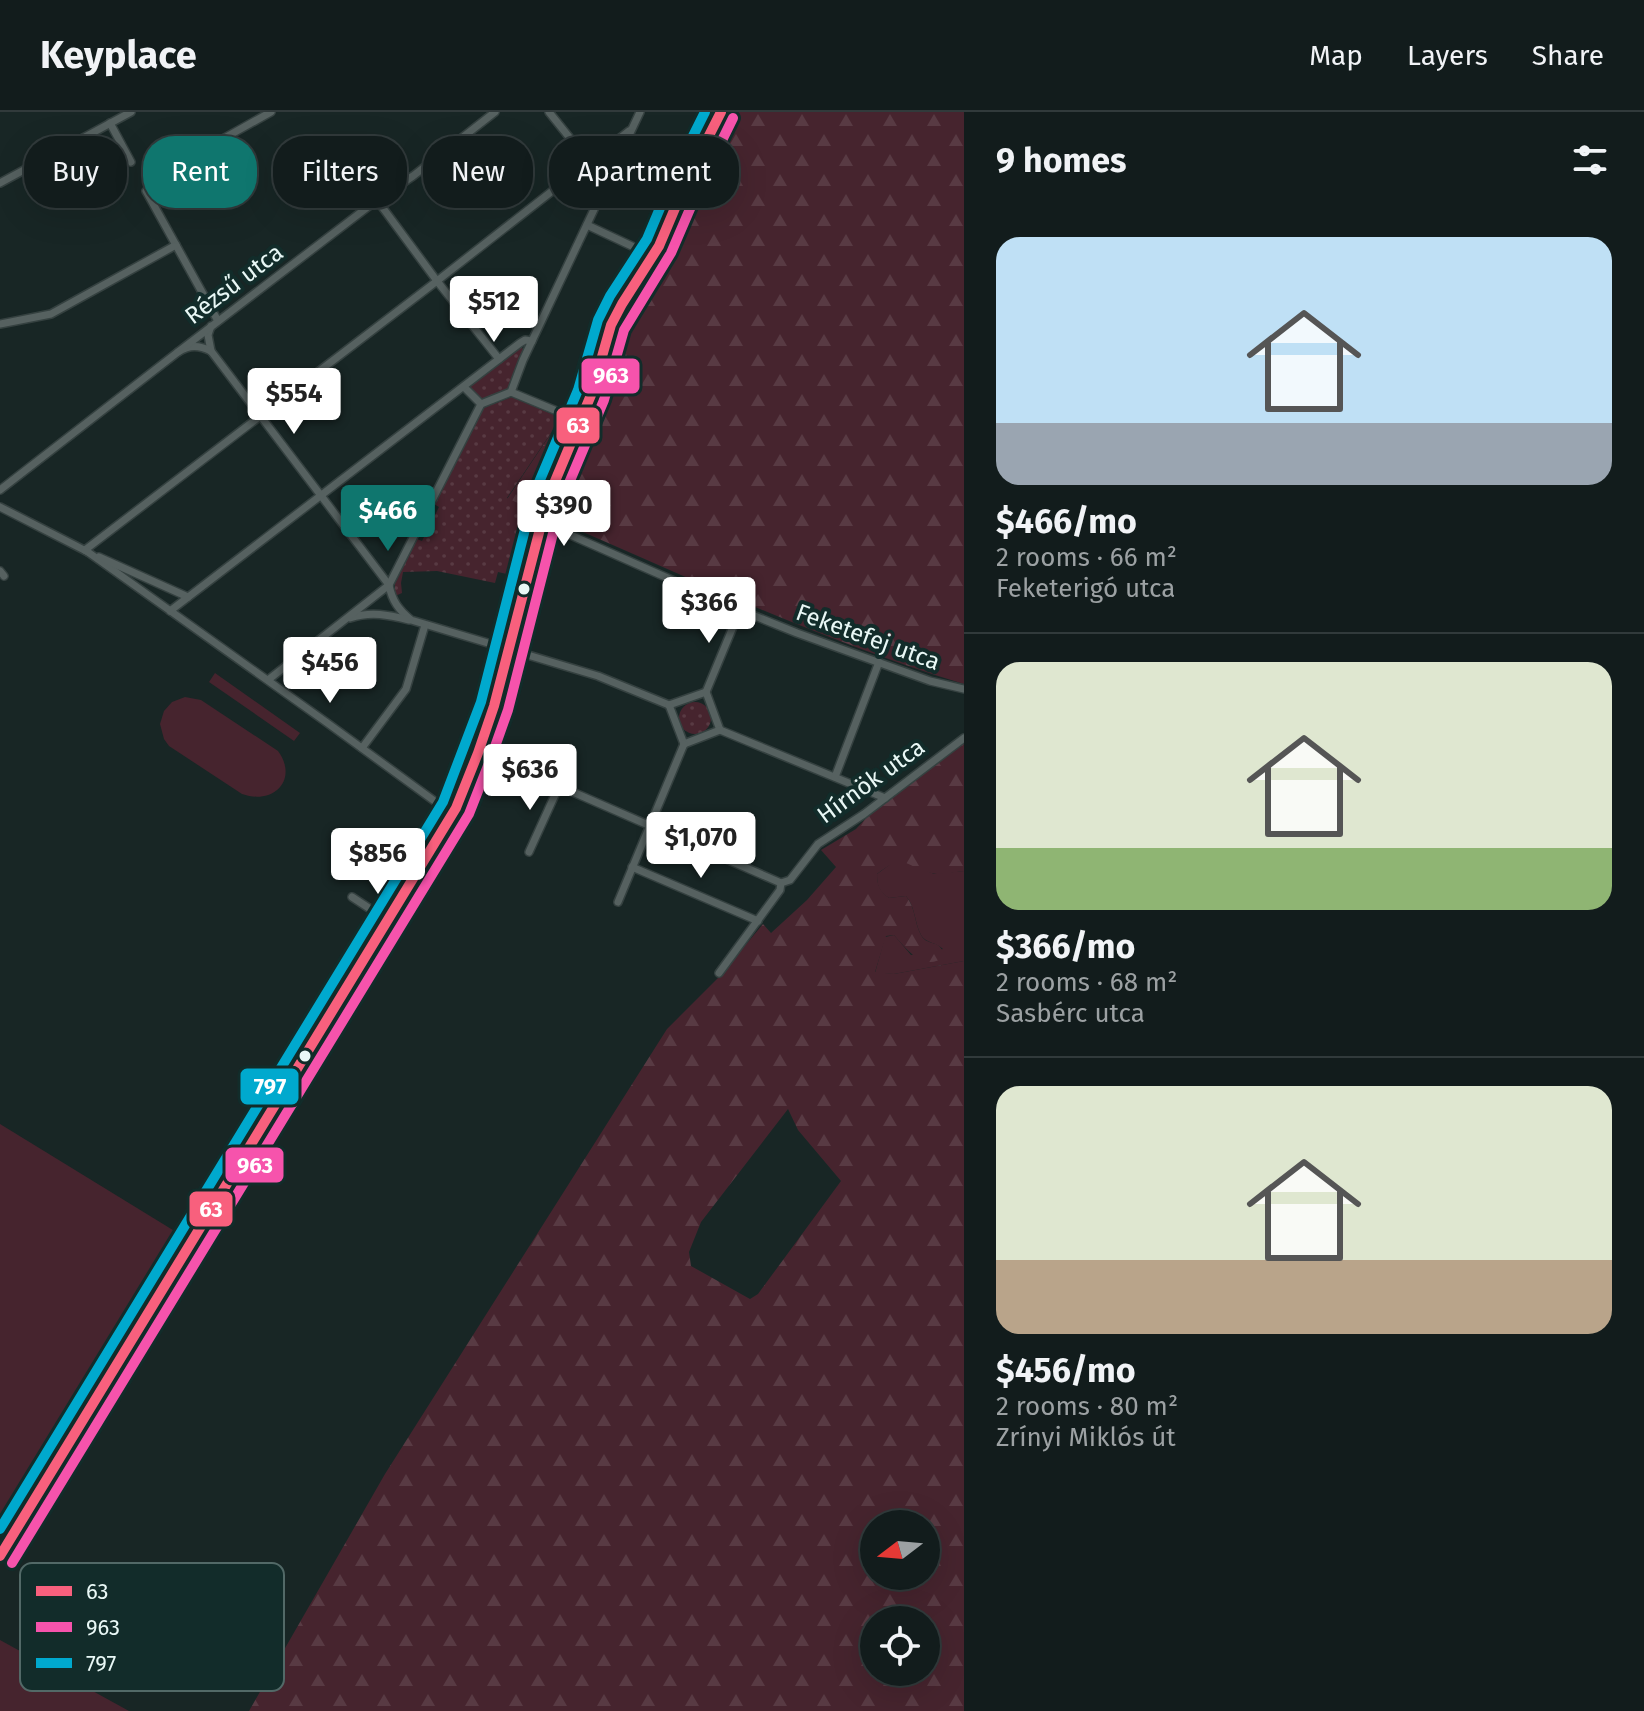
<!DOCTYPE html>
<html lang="en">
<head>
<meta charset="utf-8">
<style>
	body { margin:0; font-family:"Fira Sans",sans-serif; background:#1f2929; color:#f1f3f6; height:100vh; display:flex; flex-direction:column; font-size:30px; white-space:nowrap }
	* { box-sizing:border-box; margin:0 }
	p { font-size:26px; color:#9ca1a3 }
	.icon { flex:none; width:44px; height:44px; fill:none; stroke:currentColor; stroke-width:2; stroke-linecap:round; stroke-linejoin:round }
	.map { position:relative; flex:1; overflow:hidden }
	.sheet { display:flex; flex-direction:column; background:#121c1c; width:680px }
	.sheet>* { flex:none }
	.banner { position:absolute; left:24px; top:24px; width:760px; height:72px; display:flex; gap:16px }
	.needle { width:52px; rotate:254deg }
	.controls { position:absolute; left:860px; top:1398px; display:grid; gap:16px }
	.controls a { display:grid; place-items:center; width:80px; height:80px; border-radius:50%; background:#121c1c; box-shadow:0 8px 32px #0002,0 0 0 2px #313a3b; font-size:40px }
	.price { position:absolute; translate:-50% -68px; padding:0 18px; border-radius:8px; background:#fff; color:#222; font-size:26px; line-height:52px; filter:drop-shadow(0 2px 4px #0008) }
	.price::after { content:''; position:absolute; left:50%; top:48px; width:24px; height:18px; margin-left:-12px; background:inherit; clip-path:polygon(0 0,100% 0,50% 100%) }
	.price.current { background:#0f766e; color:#fff }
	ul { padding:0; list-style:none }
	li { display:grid; align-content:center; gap:16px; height:424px; padding:0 32px }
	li+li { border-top:2px solid #313a3b }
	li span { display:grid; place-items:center; height:248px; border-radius:24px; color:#555 }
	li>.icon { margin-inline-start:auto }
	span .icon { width:144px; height:144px; fill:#fffc; stroke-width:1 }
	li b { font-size:34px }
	h2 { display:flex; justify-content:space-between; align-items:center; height:96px; padding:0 32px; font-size:34px }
	.tag { padding:0 28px; border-radius:32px; background:#121c1c; box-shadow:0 8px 32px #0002,0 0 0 2px #313a3b; font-size:28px; line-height:72px }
	.tag.current { background:#0f766e; color:#fff }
	header { display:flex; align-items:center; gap:48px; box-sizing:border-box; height:112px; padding:0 40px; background:#121c1c; border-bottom:2px solid #313a3b }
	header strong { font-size:38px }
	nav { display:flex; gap:44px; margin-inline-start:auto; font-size:28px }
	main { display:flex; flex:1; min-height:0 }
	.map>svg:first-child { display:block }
	.grass { fill:#46242e }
	.forest { fill:url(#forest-firs); fill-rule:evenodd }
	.park { fill:url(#park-dots) }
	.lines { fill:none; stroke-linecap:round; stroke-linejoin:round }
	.street-casing { stroke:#354140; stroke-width:10 }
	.secondary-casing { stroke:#354140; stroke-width:13 }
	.street { stroke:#566160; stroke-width:7 }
	.secondary { stroke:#566160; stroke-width:10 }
	.bus-1-casing { stroke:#122c2a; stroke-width:16 }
	.bus-2-casing { stroke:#122c2a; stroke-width:16 }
	.bus-3-casing { stroke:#122c2a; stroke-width:16 }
	.bus-1 { stroke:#f8607d; stroke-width:10 }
	.bus-2 { stroke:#f653ac; stroke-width:10 }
	.bus-3 { stroke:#00a9ce; stroke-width:10 }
	.bus-dot { fill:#e9f8f6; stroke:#122c2a; stroke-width:3 }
	.labels { text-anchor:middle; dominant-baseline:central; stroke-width:8; stroke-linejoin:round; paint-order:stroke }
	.street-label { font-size:24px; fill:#e9f8f6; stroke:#122c2a }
	.key { fill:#122c2a; stroke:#526967; stroke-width:2 }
	.key-label { font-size:22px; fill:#e9f8f6 }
	.line-badge { stroke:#122c2a; stroke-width:3 }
	.badge-label { font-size:22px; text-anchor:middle; font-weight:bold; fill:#fff }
</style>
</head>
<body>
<header>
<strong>Keyplace</strong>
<nav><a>Map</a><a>Layers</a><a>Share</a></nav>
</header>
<main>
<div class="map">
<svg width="964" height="1599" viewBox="0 0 964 1599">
	<defs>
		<pattern id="forest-firs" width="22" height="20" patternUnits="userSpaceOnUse" patternTransform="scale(2)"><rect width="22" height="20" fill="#46242e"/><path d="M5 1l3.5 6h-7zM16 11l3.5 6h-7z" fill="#583a43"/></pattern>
		<pattern id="park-dots" width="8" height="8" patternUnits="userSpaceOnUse" patternTransform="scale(2)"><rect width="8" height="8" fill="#46242e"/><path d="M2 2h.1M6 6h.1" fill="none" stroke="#583a43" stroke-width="1.8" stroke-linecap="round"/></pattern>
	</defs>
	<rect width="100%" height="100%" fill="#182625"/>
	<g class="grass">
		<path d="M215 561 300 621 294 629 209 570Z"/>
		<path d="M185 585 201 588 278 639C299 668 273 693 242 682L169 634 164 627 160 612 164 599 172 590Z"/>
		<path d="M901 748 934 762 964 759V849L894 862 875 861 885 825 894 823 911 843 943 837C936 830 925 831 921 823 914 810 916 796 906 784L889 786C879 779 877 774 877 762L892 751Z"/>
		<path d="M0 1012 181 1123 0 1424Z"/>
		<path d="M0 1528 129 1599H0Z"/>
	</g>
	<g class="forest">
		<path d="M704 0H964V572C806 524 658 451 507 387L564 302 606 206 686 45Z"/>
		<path d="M964 626V759C954 760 941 764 931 761 901 753 906 740 877 762 877 774 880 779 889 786L906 784C916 796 914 811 921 823 928 836 941 825 944 845 924 860 907 838 894 823L886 824 875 860 894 862 964 849V1599H249L385 1362 667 917 718 866 763 812 771 821 807 788 836 755 821 738 856 717 885 686ZM788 997 798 1018 841 1069 758 1182 750 1187 691 1154 689 1140 701 1110ZM874 1412H926V1464H874ZM874 1508H926V1560H874Z"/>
	</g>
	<g class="park">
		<path d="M520 234 523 237 507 279 483 288 469 275Z"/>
		<path d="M512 285 561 306 507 386 538 400 520 465 498 460 495 471 437 459 403 460 401 471 402 481 395 484V472L417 427 422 429 439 395 434 392 483 296Z"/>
		<circle cx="695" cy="606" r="16"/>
	</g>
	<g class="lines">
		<defs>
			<g id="street">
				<path d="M549 0 606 71"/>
				<path d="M110 11 131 50"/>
				<path d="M219 29 271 0"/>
				<path d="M346 43 373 91"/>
				<path d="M0 71 131 0"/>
				<path d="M146 79 218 209"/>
				<path d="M377 88 437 169 499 247"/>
				<path d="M587 113 636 136"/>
				<path d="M0 212 51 202 176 133"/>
				<path d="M211 239 208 223 211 214"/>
				<path d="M178 240C190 233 198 233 211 239L389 473C392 489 399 498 411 508L598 564 669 593"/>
				<path d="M464 275 481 292"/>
				<path d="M511 280 564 302 585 299"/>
				<path d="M0 378 178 240 373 91 413 64 495 0"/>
				<path d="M0 395 88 440"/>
				<path d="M541 410 740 498 797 521 930 569 964 577"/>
				<path d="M85 438 437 169 629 19"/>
				<path d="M85 438 326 610 444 696 461 702"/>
				<path d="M99 445 188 485"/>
				<path d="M0 459 4 464"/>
				<path d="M170 499 520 231 525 228 532 229"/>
				<path d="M350 506C371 499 389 503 409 508"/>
				<path d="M268 568 389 473 481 292 511 280 523 248 640 0"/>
				<path d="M706 580 740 498"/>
				<path d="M669 593 706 580 720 618"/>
				<path d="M669 593 684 632"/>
				<path d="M720 618 885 686"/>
				<path d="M684 632 720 618"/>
				<path d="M362 636 406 577 425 513"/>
				<path d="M478 641 559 674 781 771"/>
				<path d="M835 665 879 550"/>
				<path d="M529 740 559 674"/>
				<path d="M632 755 758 809"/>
				<path d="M352 785 387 808"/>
				<path d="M618 790 684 632"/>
				<path d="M719 861 780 778 781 771 790 768 818 732 864 702 964 626"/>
			</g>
			<path id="secondary" d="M0 1444 456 696 478 641 494 594 548 386 591 283 611 213 622 192 659 134 689 63 721 0"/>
		</defs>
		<use href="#street" class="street-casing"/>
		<use href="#secondary" class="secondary-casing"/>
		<use href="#street" class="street"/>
		<use href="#secondary" class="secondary"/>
		<defs>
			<path id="bus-1" d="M0 1444 456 696 478 641 494 594 548 386 591 283 611 213 622 192 659 134 689 63 721 0"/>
			<path id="bus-2" d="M12 1451 469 702 491 646 508 598 561 390 604 288 624 218 671 141 702 69 733 6"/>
			<path id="bus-3" d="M0 1417 443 690 481 590 534 382 578 278 598 208 610 184 647 127 676 58 705 0"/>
		</defs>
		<use href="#bus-1" class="bus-1-casing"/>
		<use href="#bus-2" class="bus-2-casing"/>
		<use href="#bus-3" class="bus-3-casing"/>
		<use href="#bus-1" class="bus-1"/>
		<use href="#bus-2" class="bus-2"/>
		<use href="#bus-3" class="bus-3"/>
	</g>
	<g class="bus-dot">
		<circle cx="524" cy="477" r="7"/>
		<circle cx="305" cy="944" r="7"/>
	</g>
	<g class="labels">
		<g class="street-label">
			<text transform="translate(234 172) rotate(-37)">Rézsű utca</text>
			<text transform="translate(868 525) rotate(20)">Feketefej utca</text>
			<text transform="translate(871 669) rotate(-36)">Hírnök utca</text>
		</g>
	</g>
	<rect x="20" y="1451" width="264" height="128" rx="12" class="key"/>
	<rect x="36" y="1474" width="36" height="10" fill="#f8607d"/>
	<rect x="36" y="1510" width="36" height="10" fill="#f653ac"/>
	<rect x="36" y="1546" width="36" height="10" fill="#00a9ce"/>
	<g class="key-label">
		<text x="86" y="1487">63</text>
		<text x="86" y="1523">963</text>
		<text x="86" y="1559">797</text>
	</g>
	<g class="line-badge">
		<rect x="580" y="245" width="61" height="38" rx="8" fill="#f653ac"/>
		<rect x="555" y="294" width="46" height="39" rx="8" fill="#f8607d"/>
		<rect x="239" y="955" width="61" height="39" rx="8" fill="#00a9ce"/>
		<rect x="224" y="1034" width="61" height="38" rx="8" fill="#f653ac"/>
		<rect x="188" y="1078" width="46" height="38" rx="8" fill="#f8607d"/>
	</g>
	<g class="badge-label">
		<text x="611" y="271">963</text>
		<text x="578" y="321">63</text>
		<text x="270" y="982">797</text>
		<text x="255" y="1061">963</text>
		<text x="211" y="1105">63</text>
	</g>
</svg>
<div class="controls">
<a><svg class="needle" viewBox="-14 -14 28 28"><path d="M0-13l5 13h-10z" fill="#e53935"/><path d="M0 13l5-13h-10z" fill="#9ca1a3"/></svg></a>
<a><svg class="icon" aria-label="locate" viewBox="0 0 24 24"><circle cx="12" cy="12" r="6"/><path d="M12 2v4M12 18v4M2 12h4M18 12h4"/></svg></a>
</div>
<b class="price" style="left:494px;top:232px">$512</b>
<b class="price" style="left:294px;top:324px">$554</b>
<b class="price" style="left:564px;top:436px">$390</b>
<b class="price current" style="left:388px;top:441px">$466</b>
<b class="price" style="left:709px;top:533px">$366</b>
<b class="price" style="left:330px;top:593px">$456</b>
<b class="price" style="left:530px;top:700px">$636</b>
<b class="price" style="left:701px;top:768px">$1,070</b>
<b class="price" style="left:378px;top:784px">$856</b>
<div class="banner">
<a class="tag">Buy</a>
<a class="tag current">Rent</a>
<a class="tag">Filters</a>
<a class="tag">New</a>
<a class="tag">Apartment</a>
</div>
</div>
<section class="sheet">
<h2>9 homes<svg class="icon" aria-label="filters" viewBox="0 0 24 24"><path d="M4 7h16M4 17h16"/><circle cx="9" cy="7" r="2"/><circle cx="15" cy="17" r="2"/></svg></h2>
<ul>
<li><span style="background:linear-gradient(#bfe0f5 75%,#9aa5b1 0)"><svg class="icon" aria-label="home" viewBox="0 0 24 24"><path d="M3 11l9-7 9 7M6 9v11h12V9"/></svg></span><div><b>$466/mo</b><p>2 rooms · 66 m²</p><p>Feketerigó utca</p></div></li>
<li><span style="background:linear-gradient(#dfe7d0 75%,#8fb573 0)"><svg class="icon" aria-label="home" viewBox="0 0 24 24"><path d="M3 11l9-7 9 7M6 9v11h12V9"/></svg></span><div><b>$366/mo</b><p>2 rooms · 68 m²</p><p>Sasbérc utca</p></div></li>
<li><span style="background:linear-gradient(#dfe7d0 70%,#b9a48a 0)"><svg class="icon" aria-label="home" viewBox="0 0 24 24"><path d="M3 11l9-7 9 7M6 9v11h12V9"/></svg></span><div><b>$456/mo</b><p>2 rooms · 80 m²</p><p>Zrínyi Miklós út</p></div></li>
</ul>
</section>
</main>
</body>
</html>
